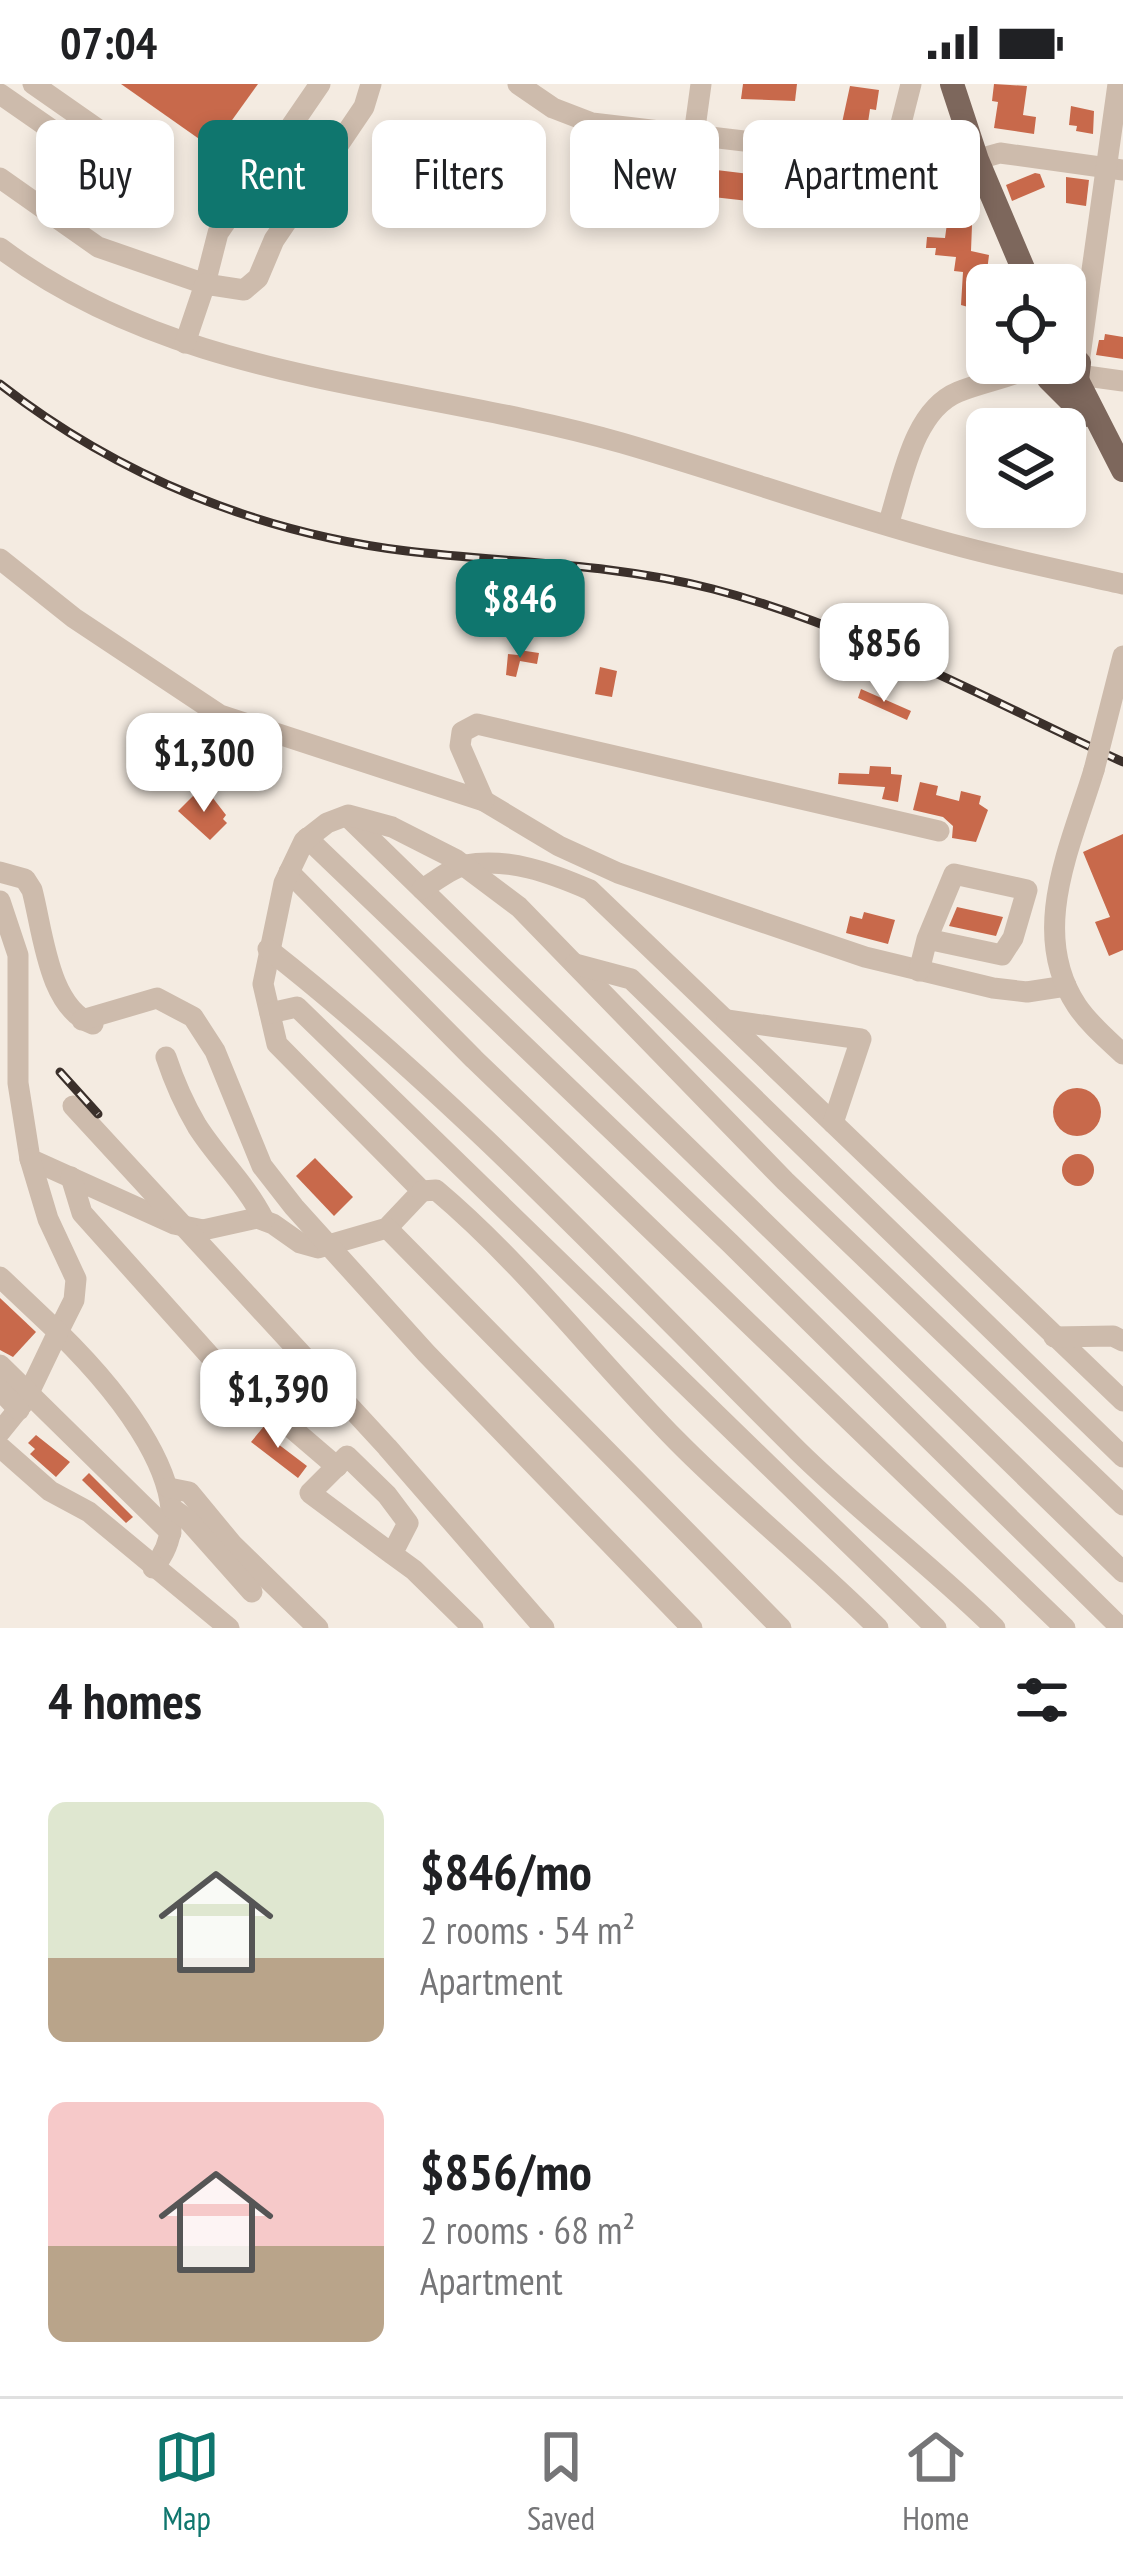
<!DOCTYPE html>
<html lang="en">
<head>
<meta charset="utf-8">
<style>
	body { margin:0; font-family:"PT Sans Narrow",sans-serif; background:#f2f2f2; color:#202124; height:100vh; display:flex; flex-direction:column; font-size:45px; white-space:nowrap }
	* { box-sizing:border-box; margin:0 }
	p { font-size:39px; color:#757577 }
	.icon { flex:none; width:66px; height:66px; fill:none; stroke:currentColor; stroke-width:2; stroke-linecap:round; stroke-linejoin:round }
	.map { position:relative; height:1544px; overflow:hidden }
	.side { display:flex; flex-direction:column; background:#fff; flex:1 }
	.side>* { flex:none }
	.top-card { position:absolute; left:36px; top:36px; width:1053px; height:108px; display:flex; gap:24px }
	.tools { position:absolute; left:966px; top:180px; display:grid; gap:24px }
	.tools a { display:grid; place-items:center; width:120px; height:120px; border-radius:18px; background:#fff; box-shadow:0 6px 18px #0003; font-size:60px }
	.price { position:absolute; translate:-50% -102px; padding:0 27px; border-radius:24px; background:#fff; color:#222; font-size:39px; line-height:78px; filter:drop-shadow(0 3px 6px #0008) }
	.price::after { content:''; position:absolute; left:50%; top:72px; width:36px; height:27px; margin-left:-18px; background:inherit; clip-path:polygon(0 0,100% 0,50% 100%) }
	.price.on { background:#0f766e; color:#fff }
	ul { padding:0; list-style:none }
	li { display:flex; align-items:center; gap:36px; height:300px; padding:0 48px }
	li span { display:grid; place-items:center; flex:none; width:336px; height:240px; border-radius:18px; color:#555 }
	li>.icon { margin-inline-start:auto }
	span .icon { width:144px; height:144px; fill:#fffc; stroke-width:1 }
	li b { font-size:51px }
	h2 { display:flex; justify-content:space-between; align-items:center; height:144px; padding:0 48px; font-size:51px }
	.tag { padding:0 42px; border-radius:18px; background:#fff; box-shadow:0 6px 18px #0003; font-size:42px; line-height:108px }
	.tag.on { background:#0f766e; color:#fff }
	.status { display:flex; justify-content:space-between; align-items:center; height:84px; padding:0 60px; background:#fff; direction:ltr }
	.status svg { height:33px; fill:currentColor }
	.tabs { display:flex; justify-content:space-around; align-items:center; height:168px; border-top:3px solid #e0e0e0; background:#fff; font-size:33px; color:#757577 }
	.tabs a { display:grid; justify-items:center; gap:6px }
	.tabs .on { color:#0f766e }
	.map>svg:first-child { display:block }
	.building { fill:#c8694b }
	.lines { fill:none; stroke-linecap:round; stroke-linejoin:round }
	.minor { stroke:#cdbbac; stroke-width:21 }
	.major { stroke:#7d675c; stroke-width:24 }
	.rail-casing { stroke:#3b302b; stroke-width:9 }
	.rail { stroke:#fbf5ee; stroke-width:4.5; stroke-dasharray:14; stroke-linecap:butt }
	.minor-bridge { stroke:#cdbbac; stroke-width:21 }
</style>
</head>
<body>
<div class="status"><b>07:04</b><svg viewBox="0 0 49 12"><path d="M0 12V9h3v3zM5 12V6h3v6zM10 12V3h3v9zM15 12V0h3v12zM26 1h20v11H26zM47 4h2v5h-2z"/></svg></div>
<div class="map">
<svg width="1123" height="1544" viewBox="0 0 1123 1544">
	<rect width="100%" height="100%" fill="#f4ebe1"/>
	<g class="building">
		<path d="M121 0H258L212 64Z"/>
		<path d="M743 0H797L795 17 741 15Z"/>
		<path d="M994 0 1027 2 1023 31 1036 33 1034 50 994 44 998 18 992 17Z"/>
		<path d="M850 2 879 6 876 26 870 25 866 52 840 48Z"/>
		<path d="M1071 22 1094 27 1093 50 1076 47 1077 42 1069 41Z"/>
		<path d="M628 74 689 82 686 108 664 106 665 97 641 95V100L625 98Z"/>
		<path d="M708 85 867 104 864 130 704 112Z"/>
		<path d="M1035 89 1040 90 1045 103 1012 117 1006 101Z"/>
		<path d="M1066 93 1089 96 1086 122 1066 119Z"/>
		<path d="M941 102 964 105 959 139 972 141 971 167 989 171 985 203 987 248 967 245 968 223 961 221 963 188 954 187 956 173 935 171 936 164H926L927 153 945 154 948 132 930 129 936 105Z"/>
		<path d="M1105 250 1123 253V275L1096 271 1099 256H1104Z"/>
		<path d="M519 566 539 569 537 580 520 577 516 593 506 591 508 570 518 571Z"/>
		<path d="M600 583 617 587 612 613 595 610Z"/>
		<path d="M861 605 911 627 907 636 858 614Z"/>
		<path d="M870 682 891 683V690L902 691 898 718 882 715 885 703 838 700 839 689 869 690Z"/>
		<path d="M920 698 938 702 936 711 959 717 961 707 981 712 979 720 988 726 976 758 952 754 953 742 943 733 913 726Z"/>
		<path d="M202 709 205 713 209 709 226 731 223 735 227 739 210 756 178 727 195 710 198 713Z"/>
		<path d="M1123 750V866L1109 872 1095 838 1110 833 1083 768Z"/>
		<path d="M957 823 1003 833 996 852 949 842Z"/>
		<path d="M864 828 895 836 888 860 846 849 850 832 862 835Z"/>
		<circle cx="1077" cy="1028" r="24"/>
		<circle cx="1078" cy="1086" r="16"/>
		<path d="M315 1074 353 1113 334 1132 296 1092Z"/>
		<path d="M0 1214 36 1248 13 1273 0 1266Z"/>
		<path d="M265 1341 281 1355 278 1360 307 1382 298 1394 251 1358Z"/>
		<path d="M36 1351 70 1378 56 1393 30 1370 35 1365 28 1359Z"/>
		<path d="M89 1389 133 1433 126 1439 82 1396Z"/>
	</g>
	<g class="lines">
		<g class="minor">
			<path d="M518 0 553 24 592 39 954 82 1000 69 1123 86"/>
			<path d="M0 10 147 112 162 90 33 0"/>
			<path d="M694 51 701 0"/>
			<path d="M892 75 911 0"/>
			<path d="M0 94 98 163 205 200 218 149 320 0"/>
			<path d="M0 164C182 300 412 299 622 359 736 392 848 433 963 463 1016 477 1070 488 1123 500"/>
			<path d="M185 259 205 200 244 206 258 194 274 156 364 23 371 0"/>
			<path d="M1079 279 1118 0"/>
			<path d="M1079 291 1123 297"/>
			<path d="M888 441C902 399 912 327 958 308 985 297 1015 293 1040 279"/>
			<path d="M0 475 74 534 220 631 484 717 559 762 618 789 865 873 993 904 1027 908 1066 902"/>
			<path d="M1094 686C1071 762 1028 848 1077 922 1090 941 1107 955 1123 970"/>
			<path d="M484 717 460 662 462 648 477 640 939 747"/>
			<path d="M347 732 1123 1488"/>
			<path d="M307 754 730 1159 1121 1544"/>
			<path d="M0 788 25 795 32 806C43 847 48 924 93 940"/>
			<path d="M289 788 474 975 1065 1544"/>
			<path d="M422 805C435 798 451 784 465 781 508 773 551 789 590 806L1123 1317"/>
			<path d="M0 817 18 871V999L30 1075 174 1140 203 1146 257 1134 273 1140 300 1159 318 1164 387 1144 422 1107 277 960 263 900 284 799 304 757 327 739 348 731 392 743 455 775 519 823 785 1097 1123 1421"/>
			<path d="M268 865C459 1015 626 1196 798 1367 861 1429 932 1482 995 1544"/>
			<path d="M575 880 631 895 1123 1373"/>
			<path d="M919 887 927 855 1002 871 1013 854 1027 806 954 790 927 855"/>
			<path d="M270 929 297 923 936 1544"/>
			<path d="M82 936 157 914 193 933 215 967 262 1082 294 1123 426 1269 692 1544"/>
			<path d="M727 936 861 955 833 1039"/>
			<path d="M166 973C174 997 184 1020 197 1042 218 1075 246 1100 264 1136"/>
			<path d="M73 1022 387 1363 544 1544"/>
			<path d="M30 1075 48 1135 76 1195 74 1216 58 1248C108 1297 214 1414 153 1484"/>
			<path d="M71 1093 82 1129 218 1281 337 1383"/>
			<path d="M422 1107 436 1106C524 1180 595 1274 677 1357 741 1422 813 1479 878 1544"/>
			<path d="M387 1144 781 1544"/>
			<path d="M0 1193 58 1248 25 1317 0 1348"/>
			<path d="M1054 1253 1113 1252 1123 1257"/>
			<path d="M0 1281 171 1449"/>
			<path d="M0 1306 19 1326"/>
			<path d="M0 1363 50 1407 89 1428 229 1544"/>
			<path d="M169 1404 189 1408 232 1460 318 1544"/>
			<path d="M173 1425 188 1436 252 1508"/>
			<path d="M392 1470 310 1409 347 1372 387 1411 408 1439 392 1470 414 1486 473 1544"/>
		</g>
		<g class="major">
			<path d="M952 0 977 76 1030 201"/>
			<path d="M1065 265 1079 279 1077 296"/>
			<path d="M1046 279 1049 295 1085 331"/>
			<path d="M1077 296 1123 386"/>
		</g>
		<defs>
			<g id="rail">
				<path d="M0 300C118 392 259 449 407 467 509 479 613 479 713 505 856 542 990 617 1123 678"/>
				<path d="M60 988 98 1030"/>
			</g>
		</defs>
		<use href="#rail" class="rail-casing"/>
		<use href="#rail" class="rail"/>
		<path class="minor-bridge" d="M1094 686 1123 572"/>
	</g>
</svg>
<div class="tools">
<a><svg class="icon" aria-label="locate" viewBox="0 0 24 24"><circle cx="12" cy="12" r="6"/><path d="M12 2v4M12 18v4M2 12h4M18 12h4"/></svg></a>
<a><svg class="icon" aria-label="layers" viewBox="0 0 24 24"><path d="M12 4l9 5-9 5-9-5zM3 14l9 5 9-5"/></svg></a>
</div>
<b class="price on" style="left:520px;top:577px">$846</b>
<b class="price" style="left:884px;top:621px">$856</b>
<b class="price" style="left:204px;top:731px">$1,300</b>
<b class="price" style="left:278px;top:1367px">$1,390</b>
<div class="top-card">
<a class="tag">Buy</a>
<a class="tag on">Rent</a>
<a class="tag">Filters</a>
<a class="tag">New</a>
<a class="tag">Apartment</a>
</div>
</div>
<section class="side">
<h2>4 homes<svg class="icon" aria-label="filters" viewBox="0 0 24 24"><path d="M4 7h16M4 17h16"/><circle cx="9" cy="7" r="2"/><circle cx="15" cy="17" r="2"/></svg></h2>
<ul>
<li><span style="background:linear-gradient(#dfe7d0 65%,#b9a48a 0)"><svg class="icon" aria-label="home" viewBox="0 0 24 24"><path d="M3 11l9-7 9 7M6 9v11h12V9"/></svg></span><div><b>$846/mo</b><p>2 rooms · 54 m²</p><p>Apartment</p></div></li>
<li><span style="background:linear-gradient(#f6c9c9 60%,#b9a48a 0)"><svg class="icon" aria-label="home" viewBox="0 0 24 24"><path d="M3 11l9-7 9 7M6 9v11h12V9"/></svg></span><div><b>$856/mo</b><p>2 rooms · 68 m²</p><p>Apartment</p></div></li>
</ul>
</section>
<nav class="tabs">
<a class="on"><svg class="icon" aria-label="map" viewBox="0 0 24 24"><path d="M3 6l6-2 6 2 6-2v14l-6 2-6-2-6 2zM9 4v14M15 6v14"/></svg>Map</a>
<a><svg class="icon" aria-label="saved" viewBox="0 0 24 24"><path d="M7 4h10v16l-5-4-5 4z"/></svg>Saved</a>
<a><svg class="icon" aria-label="home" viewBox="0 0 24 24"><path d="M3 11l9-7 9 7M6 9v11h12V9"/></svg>Home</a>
</nav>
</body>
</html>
